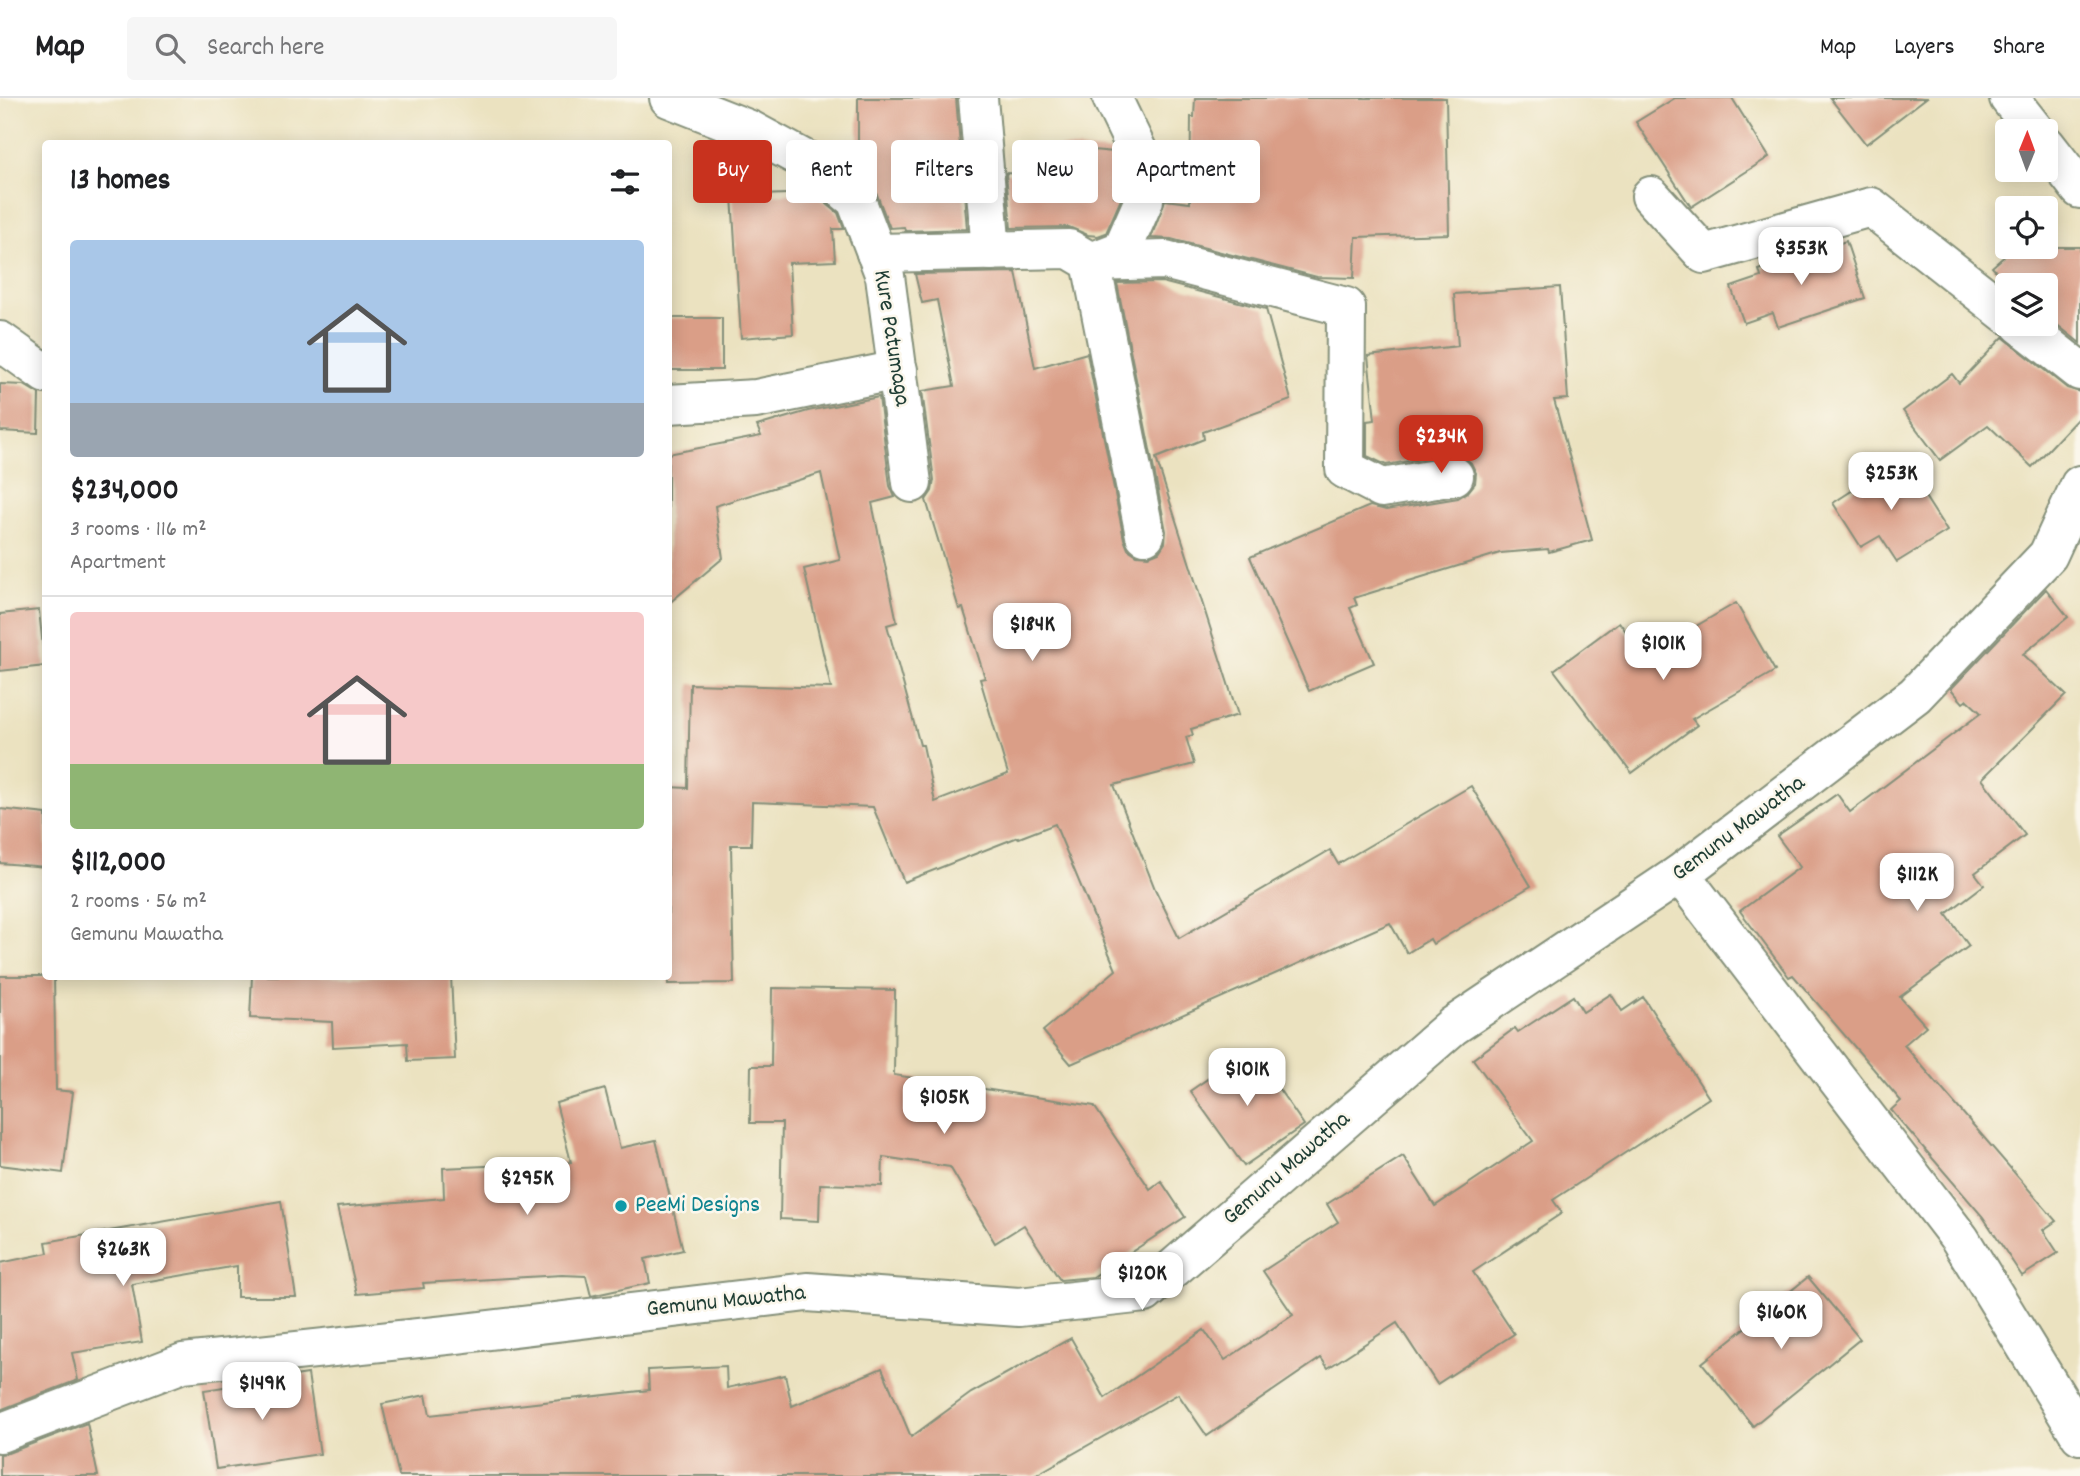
<!DOCTYPE html>
<html lang="en">
<head>
<meta charset="utf-8">
<style>
	body { margin:0; font-family:Dekko,sans-serif; background:#f6f6f6; color:#202124; height:100vh; display:flex; flex-direction:column; font-size:26px; white-space:nowrap }
	* { box-sizing:border-box; margin:0 }
	p { font-size:23px; color:#757577 }
	.icon { flex:none; width:38px; height:38px; fill:none; stroke:currentColor; stroke-width:2; stroke-linecap:round; stroke-linejoin:round }
	.map { position:relative; flex:1; overflow:hidden }
	.panel { position:absolute; left:42px; top:42px; width:630px; height:840px; display:flex; flex-direction:column; background:#fff; border-radius:7px; box-shadow:0 4px 18px #0003 }
	.panel>* { flex:none }
	.banner { position:absolute; left:693px; top:42px; width:665px; height:63px; display:flex; gap:14px }
	.needle { width:46px; rotate:1deg }
	.controls { position:absolute; left:1995px; top:21px; display:grid; gap:14px }
	.controls a { display:grid; place-items:center; width:63px; height:63px; border-radius:7px; background:#fff; box-shadow:0 4px 18px #0003; font-size:35px }
	.price { position:absolute; translate:-50% -60px; padding:0 16px; border-radius:14px; background:#fff; color:#222; font-size:23px; line-height:46px; filter:drop-shadow(0 2px 4px #0008) }
	.price::after { content:''; position:absolute; left:50%; top:42px; width:21px; height:16px; margin-left:-10px; background:inherit; clip-path:polygon(0 0,100% 0,50% 100%) }
	.price.on { background:#c8321e; color:#fff }
	ul { padding:0; list-style:none }
	li { display:grid; align-content:center; gap:14px; height:371px; padding:0 28px }
	li+li { border-top:2px solid #e0e0e0 }
	li span { display:grid; place-items:center; height:217px; border-radius:7px; color:#555 }
	li>.icon { margin-inline-start:auto }
	span .icon { width:126px; height:126px; fill:#fffc; stroke-width:1 }
	li b { font-size:30px }
	h2 { display:flex; justify-content:space-between; align-items:center; height:84px; padding:0 28px; font-size:30px }
	.chip { padding:0 24px; border-radius:7px; background:#fff; box-shadow:0 4px 18px #0003; font-size:24px; line-height:63px }
	.chip.on { background:#c8321e; color:#fff }
	header { display:flex; align-items:center; gap:42px; box-sizing:border-box; height:98px; padding:0 35px; background:#fff; border-bottom:2px solid #e0e0e0 }
	header strong { font-size:33px }
	nav { display:flex; gap:38px; margin-inline-start:auto; font-size:24px }
	.search { width:490px; height:63px; background:#f6f6f6; display:flex; align-items:center; gap:18px; box-sizing:border-box; padding:0 24px; border-radius:7px; color:#757577; font-size:26px }
	.map>svg:first-child { display:block }
	.building { fill:#da9e87 }
	.lines { fill:none; stroke-linecap:round; stroke-linejoin:round }
	.street-casing { stroke:#85907a; stroke-width:42 }
	.street { stroke:#fff; stroke-width:38 }
	.culture-dot { fill:#0f9aa8; stroke:#fbf7ec; stroke-width:2.5 }
	.labels { text-anchor:middle; dominant-baseline:central; stroke-width:5; stroke-linejoin:round; paint-order:stroke }
	.street-label { font-size:24px; fill:#1f3d34; stroke:#fbf7ec }
	.culture-label { font-size:24px; fill:#0d838f; stroke:#fbf7ec; text-anchor:start }
</style>
</head>
<body>
<header>
<strong>Map</strong>
<div class="search"><svg class="icon" aria-label="search" viewBox="0 0 24 24"><circle cx="10" cy="10" r="6"/><path d="M15 15l6 6"/></svg>Search here</div>
<nav><a>Map</a><a>Layers</a><a>Share</a></nav>
</header>
<div class="map">
<svg width="2080" height="1378" viewBox="0 0 2080 1378">
	<rect width="100%" height="100%" fill="#fbf7ec"/>
	<filter id="ink" filterUnits="userSpaceOnUse"><feTurbulence type="fractalNoise" baseFrequency=".0143" numOctaves="2"/><feDisplacementMap in="SourceGraphic" scale="14" xChannelSelector="R" yChannelSelector="G"/><feConvolveMatrix kernelMatrix="1 2 1 2 8 2 1 2 1" color-interpolation-filters="sRGB"/></filter>
	<filter id="wash" filterUnits="userSpaceOnUse"><feTurbulence type="fractalNoise" baseFrequency=".00686" numOctaves="4" result="noise"/><feDisplacementMap in="SourceGraphic" scale="28" xChannelSelector="R" yChannelSelector="G"/><feGaussianBlur stdDeviation="1.57" result="paint"/><feColorMatrix in="noise" values="0 0 0 0 0 0 0 0 0 0 0 0 0 0 0 0 0 1.4 0 .05"/><feComposite in="paint" operator="in"/></filter>
	<g filter="url(#wash)">
		<rect width="100%" height="100%" fill="#ebe2c0"/>
		<g id="blocks">
			<g class="building">
				<path d="M858 0H956L967 131 905 133 904 129 890 130 876 94 858 76Z"/>
				<path d="M1195 0H1446L1449 136 1356 139 1354 180 1317 179 1171 141 1151 140 1165 102 1190 105 1191 19H1194Z"/>
				<path d="M1675 0H1732L1769 59 1691 109 1636 24Z"/>
				<path d="M1830 0H1926L1866 46Z"/>
				<path d="M1060 49 1114 54 1117 60 1114 98 1122 99 1106 135 1098 138 1088 137 1069 129 1011 130 1006 75 1058 78Z"/>
				<path d="M813 95 838 115 844 131H833L835 163 789 165 793 236 741 240 732 98Z"/>
				<path d="M1846 143 1865 200 1778 229 1773 215 1744 225 1731 189 1761 179 1759 172Z"/>
				<path d="M2015 149H2080V245L2046 218V187H2008L1992 169Z"/>
				<path d="M1016 174 1035 270 1087 255 1124 441 1128 451 1137 457 1149 458 1159 454 1165 445 1166 433 1117 185 1162 184 1266 211 1291 302 1203 334 1204 341 1156 360 1238 617 1191 631 1193 637 1186 639 1194 666 1114 687 1155 791 1179 840 1330 752 1338 766 1471 688 1531 788 1433 846 1430 841 1407 855 1390 825 1071 966 1043 933 1116 872 1055 726 1019 740 1018 739 904 784 873 709 752 704 751 747H731L734 885 668 886V689L688 690 690 586 831 590 804 471 840 462 821 375 715 408 723 460 668 506V356L761 338 757 328 808 313 879 299 890 388 895 399 872 405 897 524 887 527 920 647H923L935 704 1008 676 980 581 985 580 963 510 959 511 926 402 932 393 934 382 922 293 954 288 937 202 922 205 915 176Z"/>
				<path d="M1560 189 1568 301 1554 302 1592 442 1549 454 1548 451 1500 455 1354 500 1357 507 1350 510 1374 565 1309 593 1250 459 1370 408 1386 412 1458 400 1468 394 1475 385 1476 375 1471 365 1461 357 1450 356 1386 367 1367 358V323L1375 322 1368 258 1458 248 1454 196Z"/>
				<rect x="668" y="220" width="54" height="52"/>
				<path d="M2003 239 2067 290 2080 294V318L2032 369 1988 327 1940 362 1903 313 1952 276 1959 285Z"/>
				<path d="M0 286 24 287 39 296 38 335 0 333Z"/>
				<path d="M1901 361 1947 433 1897 464 1880 438 1861 449 1833 405Z"/>
				<path d="M2046 491 2068 519 2023 556 2066 597 1982 681 2025 737 1975 775 1984 787 1946 816 1969 848 1900 899 1926 928 1904 947 2056 1123 2043 1132 2058 1155 2022 1178 1983 1119 1891 1012 1901 1003 1793 877 1789 879 1740 813 1800 769 1777 738 1837 696 1850 714 1981 615 1967 602 1963 605 1951 591Z"/>
				<path d="M1736 505 1775 573 1692 621 1697 627 1632 675 1554 572 1619 524 1644 558Z"/>
				<path d="M39 512 45 568 0 573V516Z"/>
				<path d="M0 711 46 716V769L0 765Z"/>
				<path d="M0 878H54L56 992 73 994 63 1075 0 1067Z"/>
				<path d="M252 878H451L455 961 408 963 407 945 333 949 332 924 250 920Z"/>
				<path d="M772 890 895 892 894 977 1094 1008 1150 1091 1161 1083 1185 1119 1093 1179 1060 1182 1024 1127 995 1145 950 1069 883 1059 882 1088 820 1086 819 1123 780 1121 782 1025H750L751 968H771Z"/>
				<path d="M1611 896 1622 913 1643 899 1709 1000 1553 1102 1562 1115 1473 1174 1514 1236 1437 1286 1397 1225 1328 1270 1321 1260 1207 1338 1178 1296 1034 1378H399L382 1306 426 1297 430 1317 649 1292 648 1272 726 1268 727 1290 785 1277 792 1308 882 1270 911 1339 971 1295 1071 1240 1105 1300 1204 1232 1225 1262 1293 1217 1263 1173 1338 1124 1327 1106 1403 1058 1435 1108 1533 1043 1473 961 1515 930 1518 934 1573 898 1583 914Z"/>
				<path d="M1251 951 1304 1027 1244 1068 1190 993Z"/>
				<path d="M605 991 620 1050 656 1042 683 1152 645 1161 650 1185 591 1198 586 1178 562 1177 423 1185 424 1190 357 1196 337 1109 444 1100 443 1070 571 1064 556 1005Z"/>
				<path d="M281 1103 296 1199H237V1168L132 1186 142 1244 72 1255 78 1282 0 1312V1165L48 1155 46 1144Z"/>
				<path d="M1808 1179 1860 1241 1753 1328 1702 1265Z"/>
				<path d="M308 1276 320 1356 216 1371 204 1292Z"/>
				<path d="M87 1325 98 1378H0V1356L8 1355Z"/>
			</g>
		</g>
	</g>
	<g filter="url(#ink)">
		<use href="#blocks" fill-opacity="0" stroke="#85907a" stroke-width="2"/>
		<g class="lines">
			<defs>
				<g id="street">
					<path d="M669 0 750 32 809 64 856 102 885 178 912 385"/>
					<path d="M978 0 991 153"/>
					<path d="M2009 0 2035 33"/>
					<path d="M2046 47 2080 91"/>
					<path d="M1651 98 1704 156 1871 109 2007 216"/>
					<path d="M876 155 1069 151 1091 164 1145 437"/>
					<path d="M1091 164 1165 162 1346 209 1345 371 1382 390 1454 378"/>
					<path d="M1091 164 1122 152 1144 102 1139 56 1112 0"/>
					<path d="M2020 226 2080 273"/>
					<path d="M0 243 46 276"/>
					<path d="M668 306 756 301 898 272"/>
					<path d="M1680 776 1960 1141 2080 1337"/>
					<path d="M0 1335 183 1265 456 1236 807 1194 1019 1209 1145 1195 1453 928 1680 776 1915 597 2048 457 2080 387"/>
				</g>
			</defs>
			<use href="#street" class="street-casing"/>
			<use href="#street" class="street"/>
		</g>
	</g>
	<circle class="culture-dot" cx="621" cy="1108" r="7"/>
	<g class="labels">
		<g class="street-label">
			<text transform="translate(891 240) rotate(81)">Kure Patumaga</text>
			<text transform="translate(1739 731) rotate(-37)">Gemunu Mawatha</text>
			<text transform="translate(1287 1071) rotate(-41)">Gemunu Mawatha</text>
			<text transform="translate(726 1204) rotate(-6)">Gemunu Mawatha</text>
		</g>
		<g class="culture-label">
			<text x="635" y="1108">PeeMi Designs</text>
		</g>
	</g>
</svg>
<div class="controls">
<a><svg class="needle" viewBox="-14 -14 28 28"><path d="M0-13l5 13h-10z" fill="#e53935"/><path d="M0 13l5-13h-10z" fill="#757577"/></svg></a>
<a><svg class="icon" aria-label="locate" viewBox="0 0 24 24"><circle cx="12" cy="12" r="6"/><path d="M12 2v4M12 18v4M2 12h4M18 12h4"/></svg></a>
<a><svg class="icon" aria-label="layers" viewBox="0 0 24 24"><path d="M12 4l9 5-9 5-9-5zM3 14l9 5 9-5"/></svg></a>
</div>
<b class="price" style="left:1801px;top:189px">$353K</b>
<b class="price on" style="left:1441px;top:377px">$234K</b>
<b class="price" style="left:1891px;top:414px">$253K</b>
<b class="price" style="left:1032px;top:565px">$184K</b>
<b class="price" style="left:1663px;top:584px">$101K</b>
<b class="price" style="left:1917px;top:815px">$112K</b>
<b class="price" style="left:1247px;top:1010px">$101K</b>
<b class="price" style="left:944px;top:1038px">$105K</b>
<b class="price" style="left:527px;top:1119px">$295K</b>
<b class="price" style="left:123px;top:1190px">$263K</b>
<b class="price" style="left:1142px;top:1214px">$120K</b>
<b class="price" style="left:1781px;top:1253px">$160K</b>
<b class="price" style="left:262px;top:1324px">$149K</b>
<div class="banner">
<a class="chip on">Buy</a>
<a class="chip">Rent</a>
<a class="chip">Filters</a>
<a class="chip">New</a>
<a class="chip">Apartment</a>
</div>
<section class="panel">
<h2>13 homes<svg class="icon" aria-label="filters" viewBox="0 0 24 24"><path d="M4 7h16M4 17h16"/><circle cx="9" cy="7" r="2"/><circle cx="15" cy="17" r="2"/></svg></h2>
<ul>
<li><span style="background:linear-gradient(#a9c7e8 75%,#9aa5b1 0)"><svg class="icon" aria-label="home" viewBox="0 0 24 24"><path d="M3 11l9-7 9 7M6 9v11h12V9"/></svg></span><div><b>$234,000</b><p>3 rooms · 116 m²</p><p>Apartment</p></div></li>
<li><span style="background:linear-gradient(#f6c9c9 70%,#8fb573 0)"><svg class="icon" aria-label="home" viewBox="0 0 24 24"><path d="M3 11l9-7 9 7M6 9v11h12V9"/></svg></span><div><b>$112,000</b><p>2 rooms · 56 m²</p><p>Gemunu Mawatha</p></div></li>
</ul>
</section>
</div>
</body>
</html>
